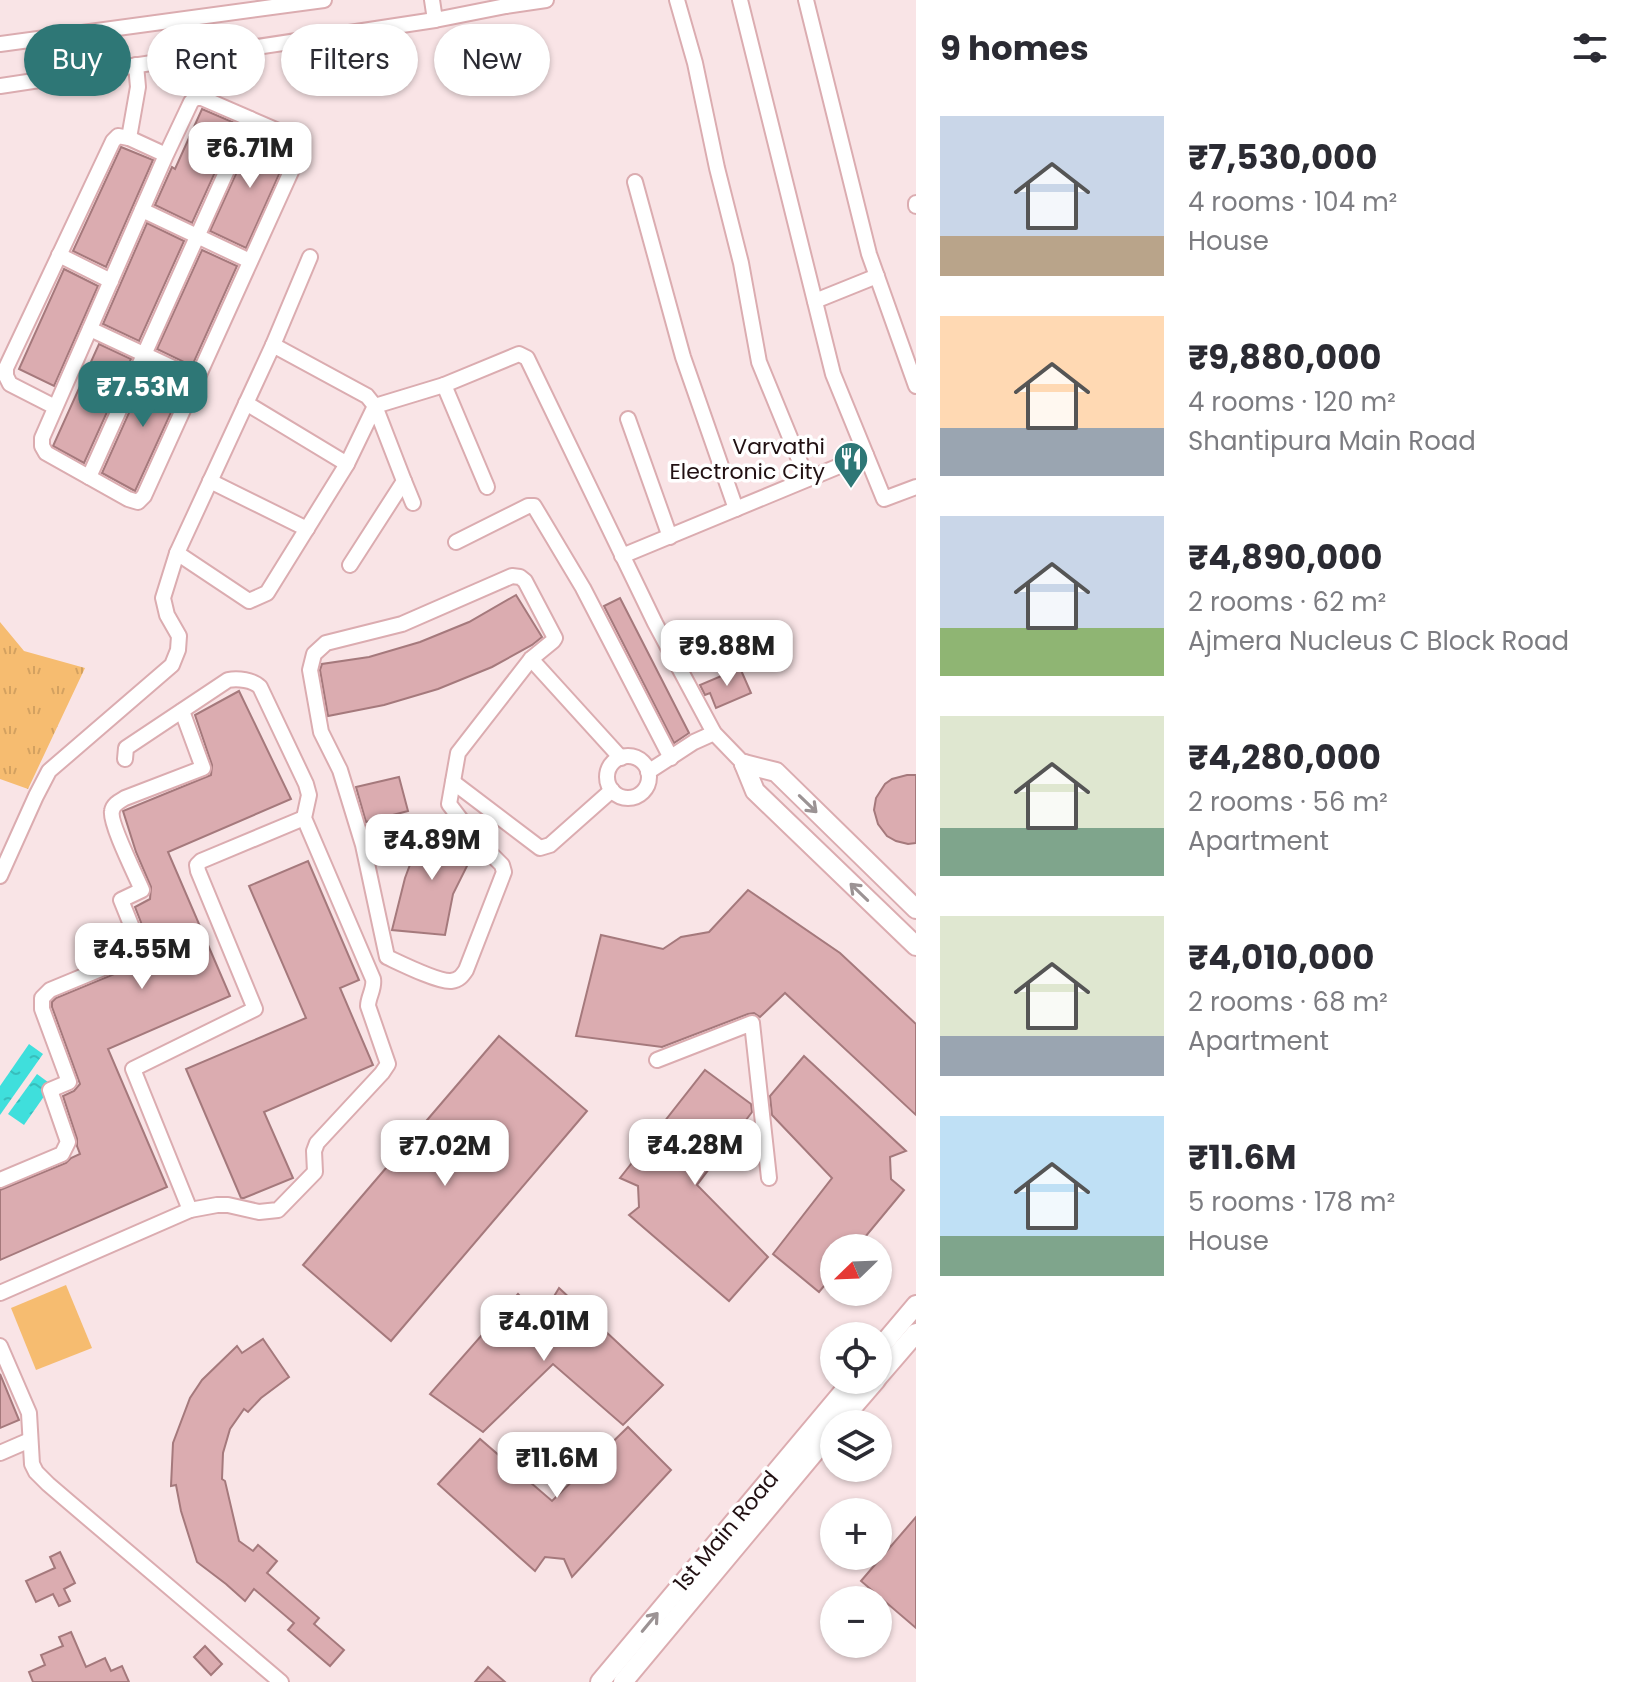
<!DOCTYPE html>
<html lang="en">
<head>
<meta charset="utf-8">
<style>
	body { margin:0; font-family:Poppins,sans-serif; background:#f2f2f3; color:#2b2b33; height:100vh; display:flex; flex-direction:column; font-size:30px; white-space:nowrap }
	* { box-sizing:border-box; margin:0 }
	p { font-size:26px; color:#7c7c81 }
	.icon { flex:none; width:44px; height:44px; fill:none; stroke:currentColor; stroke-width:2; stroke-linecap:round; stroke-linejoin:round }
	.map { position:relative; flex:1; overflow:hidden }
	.sheet { display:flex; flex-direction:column; background:#fff; width:720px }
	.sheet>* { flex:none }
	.banner { position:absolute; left:24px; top:24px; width:760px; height:72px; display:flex; gap:16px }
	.needle { width:52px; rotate:247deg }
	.tools { position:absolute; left:820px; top:1234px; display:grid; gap:16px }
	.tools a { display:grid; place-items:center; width:72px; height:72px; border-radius:50%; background:#fff; box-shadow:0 2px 6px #0004; font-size:40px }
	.price { position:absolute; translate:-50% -68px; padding:0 18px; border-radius:16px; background:#fff; color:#222; font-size:26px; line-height:52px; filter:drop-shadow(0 2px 4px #0008) }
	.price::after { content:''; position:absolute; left:50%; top:48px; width:24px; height:18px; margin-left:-12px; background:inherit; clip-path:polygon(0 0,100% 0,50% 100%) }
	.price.current { background:#2e7776; color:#fff }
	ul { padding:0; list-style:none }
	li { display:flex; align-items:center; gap:24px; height:200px; padding:0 24px }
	li span { display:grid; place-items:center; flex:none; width:224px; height:160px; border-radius:0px; color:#555 }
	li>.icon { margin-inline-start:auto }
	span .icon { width:96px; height:96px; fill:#fffc; stroke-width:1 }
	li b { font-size:34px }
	h2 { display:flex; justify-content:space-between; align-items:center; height:96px; padding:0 24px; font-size:34px }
	.tag { padding:0 28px; border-radius:36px; background:#fff; box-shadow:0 2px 6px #0004; font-size:28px; line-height:72px }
	.tag.current { background:#2e7776; color:#fff }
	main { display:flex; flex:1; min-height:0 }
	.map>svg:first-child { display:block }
	.grass { fill:url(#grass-tufts) }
	.pitch { fill:#f6bc70 }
	.water { fill:url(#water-ripples) }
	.building { fill:#dbacb0; stroke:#a5797c; stroke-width:2 }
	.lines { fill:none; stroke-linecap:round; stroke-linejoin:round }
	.minor-casing { stroke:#dbacb0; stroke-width:18 }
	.tertiary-casing { stroke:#dbacb0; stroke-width:22 }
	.minor { stroke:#fff; stroke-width:14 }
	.tertiary { stroke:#fff; stroke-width:18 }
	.oneway { stroke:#9b9394 }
	.labels { text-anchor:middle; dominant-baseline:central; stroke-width:7; stroke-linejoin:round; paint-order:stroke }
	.poi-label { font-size:22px; fill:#211012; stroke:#fff; text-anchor:end }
	.street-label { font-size:22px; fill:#211012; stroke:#fff }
</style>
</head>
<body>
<main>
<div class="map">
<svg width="916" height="1682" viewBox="0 0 916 1682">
	<defs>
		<pattern id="grass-tufts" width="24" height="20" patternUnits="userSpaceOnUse" patternTransform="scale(2)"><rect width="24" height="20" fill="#f6bc70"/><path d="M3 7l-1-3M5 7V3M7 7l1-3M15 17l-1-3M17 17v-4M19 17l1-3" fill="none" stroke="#d3a160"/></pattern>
		<pattern id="water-ripples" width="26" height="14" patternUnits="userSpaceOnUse" patternTransform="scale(2)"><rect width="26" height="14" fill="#3fdfdc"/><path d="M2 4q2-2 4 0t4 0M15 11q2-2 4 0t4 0" fill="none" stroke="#37bebc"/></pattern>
	</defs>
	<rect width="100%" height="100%" fill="#f9e4e6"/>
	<path class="grass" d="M0 622 24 651 85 668 28 789 0 779Z"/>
	<path class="pitch" d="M66 1285 92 1348 36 1370 11 1308Z"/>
	<g class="water">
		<path d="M29 1044 43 1054 0 1115V1086Z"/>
		<path d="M37 1074 52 1085 24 1125 8 1114Z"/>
	</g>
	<g class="building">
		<path d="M202 109 237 124 192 223 155 205 172 167 175 169Z"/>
		<path d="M255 132 286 145 289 152 246 248 210 231Z"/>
		<path d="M121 147 153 160 106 267 73 251Z"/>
		<path d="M147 223 184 241 139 341 103 324Z"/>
		<path d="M202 250 237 266 192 366 157 349Z"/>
		<path d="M64 269 98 286 54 386 19 369Z"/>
		<path d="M99 344 131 359 84 463 53 446Z"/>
		<path d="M149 368 184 384 135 491 102 473Z"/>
		<path d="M516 595 542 637 532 645 492 667 438 689 384 705 328 716 320 670 322 664 369 657 420 642 469 622Z"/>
		<path d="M620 598 689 733 674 743 604 606Z"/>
		<path d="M740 668 751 693 716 708 710 693 705 695 700 685Z"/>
		<path d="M239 691 291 799 168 852 230 996 108 1049 167 1187 0 1260V1190L66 1163 71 1158 80 1154 77 1146V1139L63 1096 74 1091 80 1084 52 1007V1002L56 998 146 961 152 954 151 948 135 907 150 899 151 887 136 852 123 811 211 775 212 765 195 715Z"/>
		<path d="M907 775H916V843L908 844 896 841 887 836 878 824 874 810 876 798 885 784 892 779Z"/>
		<path d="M399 777 408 811 366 822 356 787Z"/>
		<path d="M426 822 466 843 474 852 453 894 445 935 392 930 405 878Z"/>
		<path d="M308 861 359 980 340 988 373 1065 264 1112 293 1178 244 1198H241L186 1069 306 1018 249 886Z"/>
		<path d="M748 890 840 953 916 1024V1115L785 993 760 1017 754 1013 748 1014 662 1047 576 1036 601 935 663 949 681 937 709 932Z"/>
		<path d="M499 1036 587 1111 391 1341 303 1265Z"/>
		<path d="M804 1056 906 1151 890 1157 891 1179 904 1190 856 1248H834V1274L819 1292 773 1254 832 1178 772 1115 770 1096Z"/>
		<path d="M705 1070 751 1104 752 1112 697 1185 768 1257 729 1301 629 1215 639 1207 638 1186 620 1178Z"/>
		<path d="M559 1288 663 1385 623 1425 553 1364 483 1432 430 1394 518 1294 532 1309 550 1303Z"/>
		<path d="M263 1339 289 1377 261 1398 248 1412 244 1409 230 1429 223 1453 222 1479 225 1481 239 1541 253 1551 258 1545 277 1561 267 1573 319 1618 314 1624 344 1650 330 1666 288 1630 294 1623 254 1589 245 1601 226 1584 197 1562 181 1511 176 1485 171 1486 173 1443 190 1398 202 1380 237 1346 242 1353Z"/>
		<path d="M0 1374 19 1420 0 1428Z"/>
		<path d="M628 1427 671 1470 572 1577 564 1559 545 1557 535 1571 438 1484 480 1439 552 1501Z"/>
		<path d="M916 1517V1628L861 1581Z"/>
		<path d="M60 1552 75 1583 64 1589 70 1601 59 1606 53 1594 36 1602 26 1581 55 1568 50 1557Z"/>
		<path d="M71 1632 86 1667 105 1658 111 1671 122 1666 129 1682H33L29 1672 45 1665 41 1655 63 1646 59 1637Z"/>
		<path d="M205 1646 222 1664 211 1675 194 1657Z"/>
		<path d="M488 1667 505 1682H475Z"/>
	</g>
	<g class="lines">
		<defs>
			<g id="minor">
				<path d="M432 0 435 20 506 6 546 0"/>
				<path d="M677 0 695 63 717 168 741 263 759 362 807 479"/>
				<path d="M740 0 833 374 884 499 916 487"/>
				<path d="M806 0 869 254 916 386"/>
				<path d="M0 44 324 0"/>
				<path d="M0 86 435 20"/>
				<path d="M129 138 138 87 136 65"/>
				<path d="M635 182 683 357 736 509"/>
				<path d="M916 203V206"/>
				<path d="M142 210 250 261"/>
				<path d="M59 255 111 281"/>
				<path d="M815 301 877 276"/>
				<path d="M90 329 197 379"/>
				<path d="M273 345 310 257"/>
				<path d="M444 385 487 487"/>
				<path d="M246 403 347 464"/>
				<path d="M55 407 10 384 6 376V368L113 141 118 136 129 138 166 155 42 438V446L46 453 128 499 138 502 144 496 299 154 298 144 292 137 202 98H195L191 102 166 155"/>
				<path d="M628 419 670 537"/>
				<path d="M89 477 250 119"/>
				<path d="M210 481 307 529"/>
				<path d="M404 481 413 503"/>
				<path d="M456 542 528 506H534L583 588 671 758"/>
				<path d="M622 556 866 455"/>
				<path d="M350 565 404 481 375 406 367 396 273 345 177 553 249 601 267 593 347 464 375 406 444 385 519 354 527 358 655 623 714 733 744 764"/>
				<path d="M512 576 520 577 525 581 555 638 553 641 531 659 458 753 449 804 474 837 502 865 504 872 466 970C462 976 459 980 451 981 438 982 400 963 387 957L363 845 340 770 321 732 310 670 314 654 326 643 402 624Z"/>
				<path d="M531 659 621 758"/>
				<circle cx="628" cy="777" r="21"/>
				<path d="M125 759 126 748 228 680C238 678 253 680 260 687L306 784 309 795 304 818 373 979C375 988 368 997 368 1006L388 1064 382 1073 317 1143 314 1151 315 1172 278 1210 259 1212 228 1205H217L190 1210"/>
				<path d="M648 772 694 742 714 733"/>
				<path d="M453 782 540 848 550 845 612 790"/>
				<path d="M0 876 36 796 49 771 172 665 178 650 179 636 167 615 163 598 177 553"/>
				<path d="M657 1060 752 1023 769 1178"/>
				<path d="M0 1180 62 1154 68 1142 50 1090 69 1082 42 1009V998L50 990 142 952 121 900 142 890C136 876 109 822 112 811 113 804 120 801 125 798L203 768 182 711"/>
				<path d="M0 1293 190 1210 133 1069 255 1009 198 871 197 865 201 861 304 818"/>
				<path d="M0 1346 29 1413 32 1464 36 1472 48 1484 69 1502 281 1682"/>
				<path d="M0 1453 30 1440"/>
			</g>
			<g id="tertiary">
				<path d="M744 764 755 791 916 946"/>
				<path d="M744 764 776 772 916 909"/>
				<path d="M878 1350 916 1305"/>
				<path d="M878 1377 916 1333"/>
				<path d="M838 1424 876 1380"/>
				<path d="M600 1682 853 1380"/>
				<path d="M623 1682 834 1429"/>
			</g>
		</defs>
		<use href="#minor" class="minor-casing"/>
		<use href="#tertiary" class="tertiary-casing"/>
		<use href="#minor" class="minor"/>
		<use href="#tertiary" class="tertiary"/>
	</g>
	<defs><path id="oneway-shaft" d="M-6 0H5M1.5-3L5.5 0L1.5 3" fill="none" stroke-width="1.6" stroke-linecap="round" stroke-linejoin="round" transform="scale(2)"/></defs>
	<g class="oneway">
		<use href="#oneway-shaft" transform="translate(808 804) rotate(44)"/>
		<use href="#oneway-shaft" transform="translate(859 892) rotate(-136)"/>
		<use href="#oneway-shaft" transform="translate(650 1622) rotate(-50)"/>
	</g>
	<defs>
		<symbol id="restaurant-pin" viewBox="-11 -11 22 30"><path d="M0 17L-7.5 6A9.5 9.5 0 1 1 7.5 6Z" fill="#2e7776" stroke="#fff"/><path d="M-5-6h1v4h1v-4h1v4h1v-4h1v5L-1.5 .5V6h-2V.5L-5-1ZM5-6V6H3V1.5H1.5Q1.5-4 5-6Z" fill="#fff"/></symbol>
	</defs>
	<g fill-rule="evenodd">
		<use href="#restaurant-pin" x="831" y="439" width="40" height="54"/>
	</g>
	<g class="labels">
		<g class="poi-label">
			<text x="825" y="446">Varvathi<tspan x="825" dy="25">Electronic City</tspan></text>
		</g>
		<g class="street-label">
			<text transform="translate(726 1531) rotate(-50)">1st Main Road</text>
		</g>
	</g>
</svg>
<div class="tools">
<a><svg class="needle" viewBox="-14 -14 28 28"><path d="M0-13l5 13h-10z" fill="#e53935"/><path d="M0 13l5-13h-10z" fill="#7c7c81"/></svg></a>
<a><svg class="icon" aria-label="locate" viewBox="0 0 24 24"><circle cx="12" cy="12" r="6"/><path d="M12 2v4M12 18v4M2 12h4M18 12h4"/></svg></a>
<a><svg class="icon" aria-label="layers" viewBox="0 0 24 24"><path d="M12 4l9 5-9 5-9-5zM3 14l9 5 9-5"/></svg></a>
<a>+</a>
<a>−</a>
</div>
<b class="price" style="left:250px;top:190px">₹6.71M</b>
<b class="price current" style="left:143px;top:429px">₹7.53M</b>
<b class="price" style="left:727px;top:688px">₹9.88M</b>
<b class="price" style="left:432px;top:882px">₹4.89M</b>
<b class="price" style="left:142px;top:991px">₹4.55M</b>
<b class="price" style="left:695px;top:1187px">₹4.28M</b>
<b class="price" style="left:445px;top:1188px">₹7.02M</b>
<b class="price" style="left:544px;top:1363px">₹4.01M</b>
<b class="price" style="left:557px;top:1500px">₹11.6M</b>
<div class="banner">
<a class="tag current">Buy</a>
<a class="tag">Rent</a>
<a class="tag">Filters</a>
<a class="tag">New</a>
</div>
</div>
<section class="sheet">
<h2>9 homes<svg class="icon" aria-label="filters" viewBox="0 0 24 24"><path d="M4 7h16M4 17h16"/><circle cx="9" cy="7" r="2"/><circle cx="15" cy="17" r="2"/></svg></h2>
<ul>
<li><span style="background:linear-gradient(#c9d6e8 75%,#b9a48a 0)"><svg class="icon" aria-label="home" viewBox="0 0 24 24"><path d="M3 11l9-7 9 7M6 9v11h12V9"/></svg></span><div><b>₹7,530,000</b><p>4 rooms · 104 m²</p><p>House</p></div></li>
<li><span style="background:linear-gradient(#ffd9b3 70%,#9aa5b1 0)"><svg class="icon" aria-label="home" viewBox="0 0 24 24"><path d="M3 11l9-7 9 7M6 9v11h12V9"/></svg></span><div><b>₹9,880,000</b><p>4 rooms · 120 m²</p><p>Shantipura Main Road</p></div></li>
<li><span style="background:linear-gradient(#c9d6e8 70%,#8fb573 0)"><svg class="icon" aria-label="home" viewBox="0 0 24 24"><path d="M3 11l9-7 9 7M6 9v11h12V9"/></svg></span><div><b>₹4,890,000</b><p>2 rooms · 62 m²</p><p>Ajmera Nucleus C Block Road</p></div></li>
<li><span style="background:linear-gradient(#dfe7d0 70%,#7fa58c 0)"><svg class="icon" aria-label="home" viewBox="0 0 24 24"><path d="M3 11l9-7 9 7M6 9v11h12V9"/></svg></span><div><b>₹4,280,000</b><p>2 rooms · 56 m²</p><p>Apartment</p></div></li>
<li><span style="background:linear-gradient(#dfe7d0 75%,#9aa5b1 0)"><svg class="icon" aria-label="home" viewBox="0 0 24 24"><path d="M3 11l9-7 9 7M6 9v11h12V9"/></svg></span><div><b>₹4,010,000</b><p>2 rooms · 68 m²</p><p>Apartment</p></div></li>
<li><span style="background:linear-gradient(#bfe0f5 75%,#7fa58c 0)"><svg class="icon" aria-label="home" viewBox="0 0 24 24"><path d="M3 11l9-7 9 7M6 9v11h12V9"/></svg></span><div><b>₹11.6M</b><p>5 rooms · 178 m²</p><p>House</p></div></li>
</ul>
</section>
</main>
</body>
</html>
